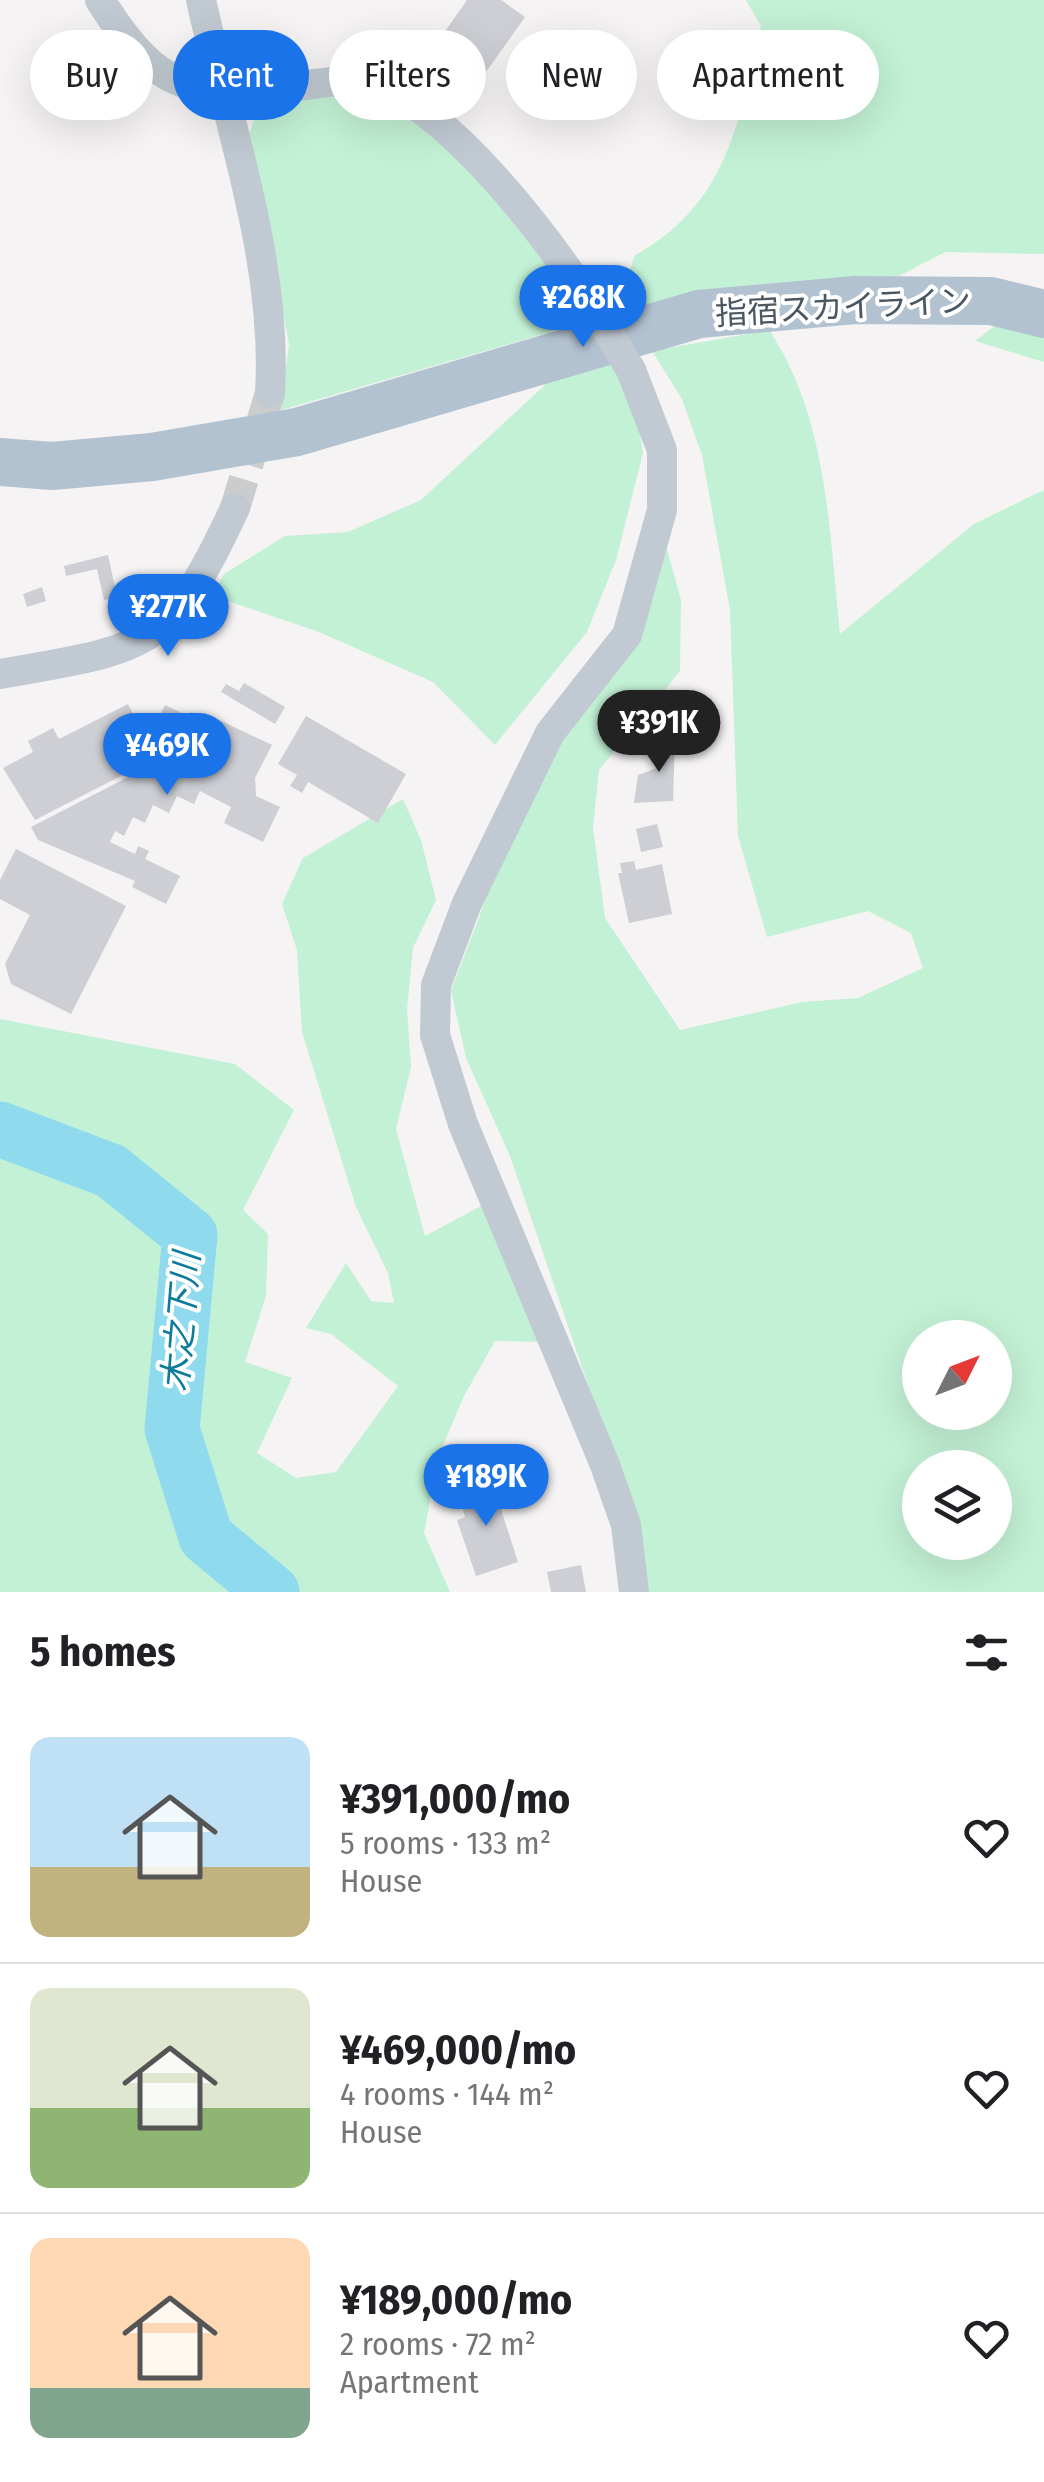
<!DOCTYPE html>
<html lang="en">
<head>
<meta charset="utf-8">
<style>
	body { margin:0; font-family:"Fira Sans Condensed","Noto Sans JP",sans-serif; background:#f2f2f2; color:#202124; height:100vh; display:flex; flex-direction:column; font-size:38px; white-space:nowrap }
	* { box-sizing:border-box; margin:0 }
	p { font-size:32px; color:#757577 }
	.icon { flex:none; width:55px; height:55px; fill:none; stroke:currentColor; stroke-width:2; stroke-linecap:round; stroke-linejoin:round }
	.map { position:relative; height:1592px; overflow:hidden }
	.side { display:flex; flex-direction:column; background:#fff; flex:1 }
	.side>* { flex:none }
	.guide { position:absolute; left:30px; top:30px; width:985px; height:90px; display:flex; gap:20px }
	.needle { width:65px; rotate:48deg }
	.tools { position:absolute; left:902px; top:1320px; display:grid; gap:20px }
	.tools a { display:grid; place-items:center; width:110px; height:110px; border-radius:50%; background:#fff; box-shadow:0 10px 40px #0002; font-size:50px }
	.price { position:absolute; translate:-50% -85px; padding:0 22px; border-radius:35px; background:#1a73e8; color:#fff; font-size:32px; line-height:65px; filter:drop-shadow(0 2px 5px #0008) }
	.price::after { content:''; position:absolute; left:50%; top:60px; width:30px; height:22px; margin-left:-15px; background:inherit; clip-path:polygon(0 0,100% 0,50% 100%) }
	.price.active { background:#222; color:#fff }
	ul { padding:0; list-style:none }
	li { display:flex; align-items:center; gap:30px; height:250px; padding:0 30px }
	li+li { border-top:2px solid #e0e0e0 }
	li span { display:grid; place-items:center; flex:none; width:280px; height:200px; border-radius:20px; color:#555 }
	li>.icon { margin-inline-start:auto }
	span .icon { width:120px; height:120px; fill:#fffc; stroke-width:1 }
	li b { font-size:42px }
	h2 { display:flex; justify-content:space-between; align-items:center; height:120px; padding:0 30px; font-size:42px }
	.chip { padding:0 35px; border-radius:45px; background:#fff; box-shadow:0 10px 40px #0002; font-size:35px; line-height:90px }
	.chip.active { background:#1a73e8; color:#fff }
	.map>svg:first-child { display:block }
	.green { fill:#c3f1d5; fill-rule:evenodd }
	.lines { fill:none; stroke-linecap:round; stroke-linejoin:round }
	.river { stroke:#90daee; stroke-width:55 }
	.building { fill:#cdcfd5 }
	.minor-tunnel { stroke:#caccce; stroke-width:30; stroke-dasharray:30 15; stroke-linecap:butt }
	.minor { stroke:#c1cad2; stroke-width:30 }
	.primary { stroke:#b3c2d1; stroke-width:48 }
	.minor-bridge { stroke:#c1cad2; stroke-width:30 }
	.labels { text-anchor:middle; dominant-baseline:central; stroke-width:8; stroke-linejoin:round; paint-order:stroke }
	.street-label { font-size:32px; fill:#4a5661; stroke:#fff }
	.water-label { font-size:35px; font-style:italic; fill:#0c7c9b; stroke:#fff }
</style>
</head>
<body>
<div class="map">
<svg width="1044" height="1592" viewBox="0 0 1044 1592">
	<rect width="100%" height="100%" fill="#f5f3f3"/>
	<g class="green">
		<path d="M746 0H1044V254L945 252 899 276 745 286 620 311 634 256C728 204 739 122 761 26Z"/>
		<path d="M364 88 429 128 490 194 592 320 281 410 289 344 249 134 259 107Z"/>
		<path d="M1009 315 1044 321V362L975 341Z"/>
		<path d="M769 330C828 418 829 531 840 634L974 524 1044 490V1592H646L629 1505 510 1156 466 1058 451 990 479 918 503 837 548 737 639 624 660 524 681 600 680 671 599 770 593 827 605 918 680 1030 802 1002 858 998 923 968 911 933 868 911 767 937 738 836 730 610 702 455 682 399 652 351ZM920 1338H995V1412H920ZM920 1468H995V1542H920Z"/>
		<path d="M612 355 634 395 643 453 616 560 587 632 495 745 433 682 319 632 213 596 224 574 285 536 348 532 421 500 547 383Z"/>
		<path d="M403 799 421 840 436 900 413 948 407 1009 411 1067 396 1129 425 1236 490 1201 547 1342 495 1341 464 1396 438 1457 424 1533 450 1592H0V1019L235 1064 294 1110 243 1210 268 1234 266 1296 245 1362 292 1378 257 1453 296 1478 336 1472 398 1386 331 1334 306 1328 346 1263 371 1301 394 1303 388 1273 356 1207 302 1032 297 950 282 904 303 858Z"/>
	</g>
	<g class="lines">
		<path class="river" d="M0 1129 111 1171 190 1235 172 1429 206 1537 272 1592"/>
	</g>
	<g class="building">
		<path d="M467 0H501L525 17 469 96 423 63Z"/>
		<path d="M108 555 117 597 104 600 97 569 66 576 64 566Z"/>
		<path d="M42 587 46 601 27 607 23 594Z"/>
		<path d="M244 683 285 707 275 724 221 692 226 684 239 691Z"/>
		<path d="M128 704 156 758 35 820 3 768 33 752 28 741 53 728 59 739Z"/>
		<path d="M165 705 188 716 191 712 215 723 217 719 272 745 255 778 256 796 280 807 263 842 224 823 231 807 200 791 194 804 177 796 169 813 153 805 145 823 133 817 124 836 115 831 110 842 135 854 138 846 149 851 145 859 180 876 166 904 132 887 135 881 38 840 31 827 169 756 176 743 152 731Z"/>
		<path d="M306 716 406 774 378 823 308 782 302 793 290 786 297 775 278 764Z"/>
		<path d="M656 737H675L673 801 634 803 638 775 657 768Z"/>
		<path d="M657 824 663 847 641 852 636 829Z"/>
		<path d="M16 849 126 906 71 1014 11 984 5 964 30 915 0 899V880Z"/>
		<path d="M634 861 636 870 662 864 672 914 629 923 618 873H622L620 863Z"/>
		<path d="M489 1472 518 1562 476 1576 457 1520 465 1517 462 1506 475 1502 467 1479Z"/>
		<path d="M581 1565 586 1592H551L547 1572Z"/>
	</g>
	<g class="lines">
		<path class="minor-tunnel" d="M235 508 270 393"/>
		<g class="minor">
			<path d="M100 0C160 95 190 95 298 86 317 84 340 79 359 81 438 91 545 235 587 298"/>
			<path d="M201 0C229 127 278 262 270 393"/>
			<path d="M631 370 662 450V510L627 635 550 733 467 903 436 985 435 1035 463 1124 605 1465 626 1525 634 1592"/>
			<path d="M0 674C149 648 169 650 235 508"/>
		</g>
		<path class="primary" d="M0 462 52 466 152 457 297 432 699 314 855 300 991 301 1044 314"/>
		<path class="minor-bridge" d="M587 298 631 370"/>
	</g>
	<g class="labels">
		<g class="street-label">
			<text transform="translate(843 307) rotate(-3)">指宿スカイライン</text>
		</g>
		<g class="water-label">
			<text transform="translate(181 1322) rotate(-85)">木之下川</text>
		</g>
	</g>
</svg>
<div class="tools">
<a><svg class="needle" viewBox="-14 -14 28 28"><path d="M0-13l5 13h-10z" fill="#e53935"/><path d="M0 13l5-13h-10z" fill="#757577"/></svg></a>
<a><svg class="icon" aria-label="layers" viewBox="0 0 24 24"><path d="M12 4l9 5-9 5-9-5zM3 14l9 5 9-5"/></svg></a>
</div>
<b class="price" style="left:583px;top:350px">¥268K</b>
<b class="price" style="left:168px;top:659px">¥277K</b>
<b class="price active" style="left:659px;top:775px">¥391K</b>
<b class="price" style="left:167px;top:798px">¥469K</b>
<b class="price" style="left:486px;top:1529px">¥189K</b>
<div class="guide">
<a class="chip">Buy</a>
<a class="chip active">Rent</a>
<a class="chip">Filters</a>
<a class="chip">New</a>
<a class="chip">Apartment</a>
</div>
</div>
<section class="side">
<h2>5 homes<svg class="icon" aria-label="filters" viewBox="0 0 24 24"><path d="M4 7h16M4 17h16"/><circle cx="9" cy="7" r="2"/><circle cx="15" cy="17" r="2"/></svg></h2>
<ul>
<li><span style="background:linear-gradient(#bfe0f5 65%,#c2b280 0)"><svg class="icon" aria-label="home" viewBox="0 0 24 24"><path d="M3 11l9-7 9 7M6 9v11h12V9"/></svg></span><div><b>¥391,000/mo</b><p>5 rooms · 133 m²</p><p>House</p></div><svg class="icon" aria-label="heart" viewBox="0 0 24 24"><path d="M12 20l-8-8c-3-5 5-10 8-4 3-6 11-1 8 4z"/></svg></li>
<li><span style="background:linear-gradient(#dfe7d0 60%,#8fb573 0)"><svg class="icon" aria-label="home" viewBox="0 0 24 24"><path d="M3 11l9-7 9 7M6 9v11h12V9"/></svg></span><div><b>¥469,000/mo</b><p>4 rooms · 144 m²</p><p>House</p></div><svg class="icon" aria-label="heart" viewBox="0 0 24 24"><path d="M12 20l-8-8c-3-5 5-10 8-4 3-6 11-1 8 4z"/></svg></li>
<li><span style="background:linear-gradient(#ffd9b3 75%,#7fa58c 0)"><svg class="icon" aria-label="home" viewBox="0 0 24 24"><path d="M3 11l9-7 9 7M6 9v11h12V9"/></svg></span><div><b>¥189,000/mo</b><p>2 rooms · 72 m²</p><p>Apartment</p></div><svg class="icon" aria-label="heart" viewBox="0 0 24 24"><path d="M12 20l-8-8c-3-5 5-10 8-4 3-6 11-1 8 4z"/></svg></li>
</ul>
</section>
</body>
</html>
